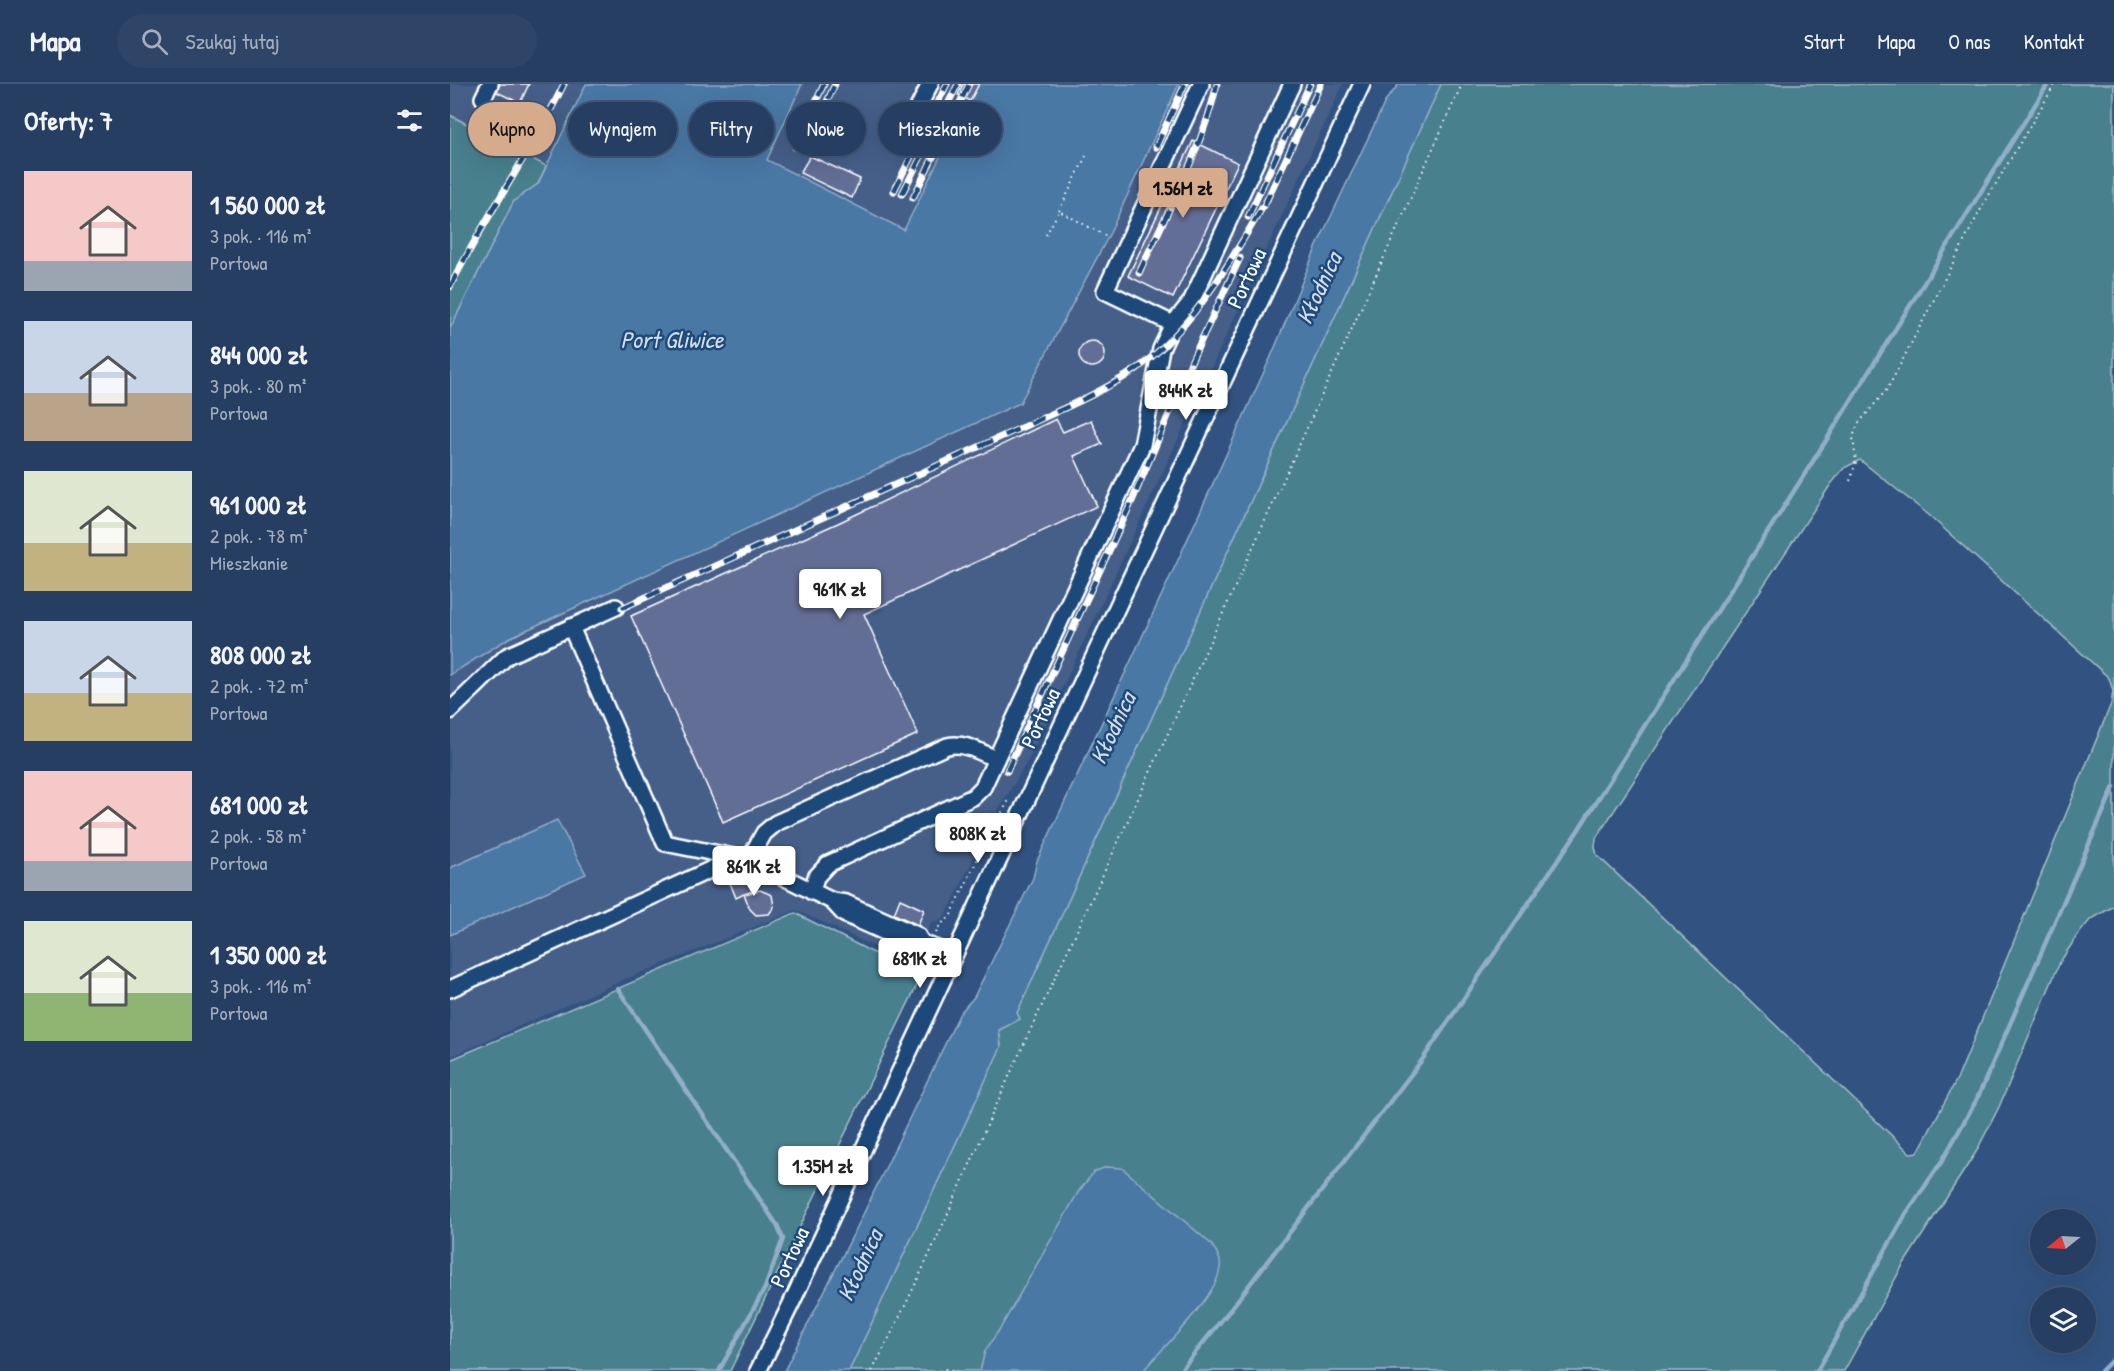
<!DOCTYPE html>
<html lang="pl">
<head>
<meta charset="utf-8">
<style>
	body { margin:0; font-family:"Patrick Hand",sans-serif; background:#2e4567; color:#f1f3f6; height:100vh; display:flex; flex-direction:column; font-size:22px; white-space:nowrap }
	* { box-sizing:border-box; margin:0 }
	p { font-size:20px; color:#a4aebd }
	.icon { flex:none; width:33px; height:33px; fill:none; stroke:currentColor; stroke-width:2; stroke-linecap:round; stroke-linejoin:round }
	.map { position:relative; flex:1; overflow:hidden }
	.sheet { display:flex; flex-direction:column; background:#263e61; width:450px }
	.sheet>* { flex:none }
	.guide { position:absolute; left:18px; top:18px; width:570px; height:54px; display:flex; gap:12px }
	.needle { width:39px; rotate:252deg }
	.tools { position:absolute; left:1580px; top:1125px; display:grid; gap:12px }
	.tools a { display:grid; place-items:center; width:66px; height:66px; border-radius:50%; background:#263e61; box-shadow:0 6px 24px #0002,0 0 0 2px #425776; font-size:30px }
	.price { position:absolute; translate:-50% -51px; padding:0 14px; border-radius:6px; background:#fff; color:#222; font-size:20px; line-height:39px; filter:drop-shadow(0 2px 3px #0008) }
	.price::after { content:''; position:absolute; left:50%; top:36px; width:18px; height:14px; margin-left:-9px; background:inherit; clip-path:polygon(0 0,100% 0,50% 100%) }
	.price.current { background:#d6ab8b; color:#111 }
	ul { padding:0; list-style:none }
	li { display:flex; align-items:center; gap:18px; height:150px; padding:0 24px }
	li span { display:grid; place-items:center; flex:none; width:168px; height:120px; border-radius:0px; color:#555 }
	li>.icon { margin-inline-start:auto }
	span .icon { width:72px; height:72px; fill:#fffc; stroke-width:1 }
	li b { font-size:26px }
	h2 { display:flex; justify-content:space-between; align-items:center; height:72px; padding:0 24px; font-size:26px }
	.tag { padding:0 21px; border-radius:27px; background:#263e61; box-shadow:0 6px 24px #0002,0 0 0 2px #425776; font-size:21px; line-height:54px }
	.tag.current { background:#d6ab8b; color:#111 }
	header { display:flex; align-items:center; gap:36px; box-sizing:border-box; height:84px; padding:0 30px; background:#263e61; border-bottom:2px solid #425776 }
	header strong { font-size:28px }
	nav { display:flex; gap:33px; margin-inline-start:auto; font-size:21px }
	.search { width:420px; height:54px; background:#2e4567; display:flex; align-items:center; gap:15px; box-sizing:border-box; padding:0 21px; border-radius:33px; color:#a4aebd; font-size:22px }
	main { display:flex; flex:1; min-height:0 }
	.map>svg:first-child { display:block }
	.built { fill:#455e89 }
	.green { fill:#4a808e; stroke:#a4c0c6; stroke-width:1.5; fill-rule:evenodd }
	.water { fill:#4978a5; stroke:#92aec9; stroke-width:1.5 }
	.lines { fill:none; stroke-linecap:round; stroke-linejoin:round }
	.stream { stroke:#92aec9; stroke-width:4.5 }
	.building { fill:#646e96; stroke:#fff; stroke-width:1.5 }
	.minor-casing { stroke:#fff; stroke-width:20 }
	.path { stroke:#fff; stroke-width:2; stroke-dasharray:1.5 4.5; stroke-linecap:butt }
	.minor { stroke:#1f4a7a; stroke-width:15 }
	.rail-casing { stroke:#fff; stroke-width:7 }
	.rail { stroke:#1f4a7a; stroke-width:4.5; stroke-dasharray:14; stroke-linecap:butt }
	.labels { text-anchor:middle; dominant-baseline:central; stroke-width:5; stroke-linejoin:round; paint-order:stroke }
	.street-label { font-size:22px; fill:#fff; stroke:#1f4a7a }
	.water-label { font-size:24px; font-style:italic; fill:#d2dde8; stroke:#1f4a7a }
</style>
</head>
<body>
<header>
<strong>Mapa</strong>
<div class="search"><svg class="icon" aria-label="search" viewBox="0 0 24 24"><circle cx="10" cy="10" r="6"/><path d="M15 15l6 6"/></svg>Szukaj tutaj</div>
<nav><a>Start</a><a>Mapa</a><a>O nas</a><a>Kontakt</a></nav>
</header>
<main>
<section class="sheet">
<h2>Oferty: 7<svg class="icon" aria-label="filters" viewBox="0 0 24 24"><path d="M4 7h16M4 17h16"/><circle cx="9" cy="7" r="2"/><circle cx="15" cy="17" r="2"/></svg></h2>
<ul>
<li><span style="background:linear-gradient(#f6c9c9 75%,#9aa5b1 0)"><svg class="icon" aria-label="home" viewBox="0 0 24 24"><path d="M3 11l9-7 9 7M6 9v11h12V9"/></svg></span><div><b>1 560 000 zł</b><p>3 pok. · 116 m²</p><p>Portowa</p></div></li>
<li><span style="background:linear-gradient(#c9d6e8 60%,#b9a48a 0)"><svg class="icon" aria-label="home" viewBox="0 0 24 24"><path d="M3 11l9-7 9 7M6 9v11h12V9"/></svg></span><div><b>844 000 zł</b><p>3 pok. · 80 m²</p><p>Portowa</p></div></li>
<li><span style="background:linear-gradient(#dfe7d0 60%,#c2b280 0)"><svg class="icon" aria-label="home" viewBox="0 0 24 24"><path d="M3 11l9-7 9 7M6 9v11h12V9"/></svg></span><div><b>961 000 zł</b><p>2 pok. · 78 m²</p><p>Mieszkanie</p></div></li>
<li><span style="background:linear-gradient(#c9d6e8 60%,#c2b280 0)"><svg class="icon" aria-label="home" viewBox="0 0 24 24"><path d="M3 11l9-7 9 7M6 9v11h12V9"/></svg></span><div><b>808 000 zł</b><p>2 pok. · 72 m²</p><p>Portowa</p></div></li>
<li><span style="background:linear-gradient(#f6c9c9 75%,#9aa5b1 0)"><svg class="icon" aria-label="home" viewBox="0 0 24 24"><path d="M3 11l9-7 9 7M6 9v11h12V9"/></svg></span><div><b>681 000 zł</b><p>2 pok. · 58 m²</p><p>Portowa</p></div></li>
<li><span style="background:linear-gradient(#dfe7d0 60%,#8fb573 0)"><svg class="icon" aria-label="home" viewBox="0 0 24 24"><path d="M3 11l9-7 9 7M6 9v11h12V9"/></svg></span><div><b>1 350 000 zł</b><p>3 pok. · 116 m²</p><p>Portowa</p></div></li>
</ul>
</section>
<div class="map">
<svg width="1664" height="1287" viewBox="0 0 1664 1287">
	<rect width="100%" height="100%" fill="#325381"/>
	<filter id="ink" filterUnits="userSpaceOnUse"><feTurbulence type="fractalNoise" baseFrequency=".0167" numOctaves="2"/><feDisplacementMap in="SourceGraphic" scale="12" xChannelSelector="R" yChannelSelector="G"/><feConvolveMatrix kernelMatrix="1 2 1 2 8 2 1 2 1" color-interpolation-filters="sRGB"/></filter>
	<g filter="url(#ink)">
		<path class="built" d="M0 0H893L581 671 541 738 499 825 492 835 481 839 464 881 346 826 173 896 0 973V245L64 117 96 82 0 31Z"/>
		<g class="green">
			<path d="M991 0H1664V822L1640 836 1627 852 1610 878 1549 1023 1526 1068 1453 1181 1394 1287H399L551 963 549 946 570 935 567 929ZM1410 376 1480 432 1659 594 1663 607 1661 620 1509 991 1468 1068 1460 1069 1147 771 1145 763 1146 754 1381 400 1394 384Z"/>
			<path d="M0 31 96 82 88 100 64 117 0 245Z"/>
			<path d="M345 829 471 893 280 1287H0V976Z"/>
		</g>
		<g class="water">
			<path d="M136 0H352L317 76 454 146 526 0H729L658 153 570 319 59 554 0 591V245L64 117 88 100Z"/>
			<path d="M949 0H991L567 929 570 935 549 946 551 963 399 1287H334L408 1141 510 929 524 913 583 794 587 777 729 474 823 268 866 164 936 16Z"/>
			<path d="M107 736 136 790 0 851V784Z"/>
			<path d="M656 1083 672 1084 760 1159C765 1166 772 1174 770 1184 767 1213 713 1263 693 1287H530L535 1267 551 1243 629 1107 644 1088Z"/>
		</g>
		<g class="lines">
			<g class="stream">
				<path d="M168 905 327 1141 333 1155 315 1204 269 1287"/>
				<path d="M730 1287 780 1226 972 976 1127 748 1377 355 1598 0"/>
				<path d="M1367 1287 1456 1130 1492 1077 1527 1015 1664 703"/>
				<path d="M1651 1287 1664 1274"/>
			</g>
		</g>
		<g class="building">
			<path d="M50 0H79L70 19 47 8Z"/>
			<path d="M513 0H529L520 17 508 11Z"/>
			<path d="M743 57 788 79 723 214 678 192Z"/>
			<path d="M360 72 410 95 402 114 350 89Z"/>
			<circle cx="642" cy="270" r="13"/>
			<path d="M606 335 613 348 641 336 652 360 624 372 647 422 414 530 468 650 273 738 181 532 388 439Z"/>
			<path d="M295 792 302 807 295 810 310 806 322 811 324 823 319 830 306 831 300 825 294 810 286 814 280 799Z"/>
			<path d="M450 815 474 826 468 841 444 830Z"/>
		</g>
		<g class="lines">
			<defs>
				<g id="minor">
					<path d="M751 0 655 207 723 240 741 218 842 0"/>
					<path d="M33 14 40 0"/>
					<path d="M454 52 480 0"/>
					<path d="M121 543 215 759 299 776 382 817 396 819 467 851 472 859"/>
					<path d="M0 627 57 572 166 523"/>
					<path d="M299 776 314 749 326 739 497 662C515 658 530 668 546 675"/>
					<path d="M362 808 366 793 378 780 523 713 533 703 692 361 711 265 723 240"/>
					<path d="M382 817 394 830 459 859H472L503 871"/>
					<path d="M0 905 288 773"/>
					<path d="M308 1287 341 1220 912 0"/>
				</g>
			</defs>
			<use href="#minor" class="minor-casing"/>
			<g class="path">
				<path d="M609 127 636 72"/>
				<path d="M596 151 609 127 658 153"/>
				<path d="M1400 397 1406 378 1403 353 1408 340 1438 304 1532 123 1605 0"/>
				<path d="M486 849 490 841 500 833 538 753 559 716"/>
				<path d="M422 1287C483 1172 531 1050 587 932 732 623 872 311 1012 0"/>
				<path d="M489 1287 496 1285 507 1287"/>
			</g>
			<use href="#minor" class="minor"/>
			<defs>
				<g id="rail">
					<path d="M345 63 374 0"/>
					<path d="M706 63 735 0"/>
					<path d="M355 66 385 0"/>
					<path d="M444 107 497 0"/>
					<path d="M452 110 508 0"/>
					<path d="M463 114 519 0"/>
					<path d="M814 122 871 0"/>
					<path d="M798 133 860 0"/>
					<path d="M689 189C717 128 752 66 767 0"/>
					<path d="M0 203C35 133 80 70 114 0"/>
					<path d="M172 524 606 328C635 315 662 302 688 284 746 241 780 177 817 116"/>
					<path d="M557 687 683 415 741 278 790 174"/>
				</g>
			</defs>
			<use href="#rail" class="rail-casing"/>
			<use href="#rail" class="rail"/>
		</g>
	</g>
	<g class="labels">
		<g class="street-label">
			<text transform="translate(796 194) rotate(-65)">Portowa</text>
			<text transform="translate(590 634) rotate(-65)">Portowa</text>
			<text transform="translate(339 1173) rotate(-65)">Portowa</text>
		</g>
		<g class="water-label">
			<text transform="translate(868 204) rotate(-65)">Kłodnica</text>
			<text x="222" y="255">Port Gliwice</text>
			<text transform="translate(662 644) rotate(-65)">Kłodnica</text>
			<text transform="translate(409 1181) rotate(-65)">Kłodnica</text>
		</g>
	</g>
</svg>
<div class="tools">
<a><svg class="needle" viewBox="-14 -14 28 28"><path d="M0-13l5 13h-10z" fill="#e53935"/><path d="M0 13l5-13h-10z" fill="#a4aebd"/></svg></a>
<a><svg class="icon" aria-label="layers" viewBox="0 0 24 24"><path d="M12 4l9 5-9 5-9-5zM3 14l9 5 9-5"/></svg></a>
</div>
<b class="price current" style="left:733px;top:135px">1.56M zł</b>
<b class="price" style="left:736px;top:337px">844K zł</b>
<b class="price" style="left:390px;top:536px">961K zł</b>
<b class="price" style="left:528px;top:780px">808K zł</b>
<b class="price" style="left:304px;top:813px">861K zł</b>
<b class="price" style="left:470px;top:905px">681K zł</b>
<b class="price" style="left:373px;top:1113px">1.35M zł</b>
<div class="guide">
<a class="tag current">Kupno</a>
<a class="tag">Wynajem</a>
<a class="tag">Filtry</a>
<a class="tag">Nowe</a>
<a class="tag">Mieszkanie</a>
</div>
</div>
</main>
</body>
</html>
